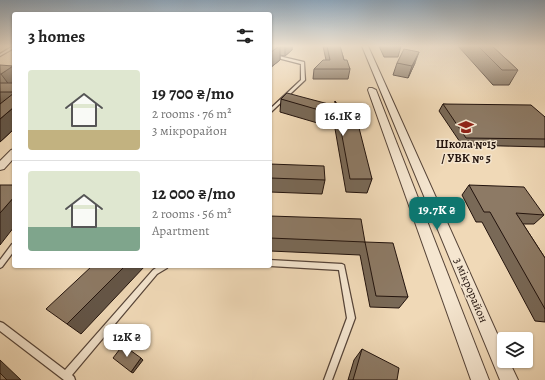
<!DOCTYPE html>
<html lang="en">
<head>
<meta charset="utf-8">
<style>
	body { margin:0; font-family:Alegreya,serif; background:#f2f2f2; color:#222; height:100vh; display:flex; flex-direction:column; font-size:15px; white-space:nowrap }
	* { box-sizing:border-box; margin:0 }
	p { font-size:13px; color:#767676 }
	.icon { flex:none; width:22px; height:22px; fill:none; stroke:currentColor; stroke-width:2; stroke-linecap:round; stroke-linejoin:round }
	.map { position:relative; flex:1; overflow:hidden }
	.side { position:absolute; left:12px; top:12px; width:260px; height:256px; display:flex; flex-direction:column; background:#fff; border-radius:4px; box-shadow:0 1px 3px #0004 }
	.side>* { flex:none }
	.fabs { position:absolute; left:497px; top:332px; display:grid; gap:8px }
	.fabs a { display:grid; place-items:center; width:36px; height:36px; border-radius:4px; background:#fff; box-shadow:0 1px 3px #0004; font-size:20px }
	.price { position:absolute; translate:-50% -34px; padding:0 9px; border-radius:8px; background:#fff; color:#222; font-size:13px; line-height:26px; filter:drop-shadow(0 1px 2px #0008) }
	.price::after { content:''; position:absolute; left:50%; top:24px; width:12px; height:9px; margin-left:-6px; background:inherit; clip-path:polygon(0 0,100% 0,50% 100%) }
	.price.selected { background:#0f766e; color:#fff }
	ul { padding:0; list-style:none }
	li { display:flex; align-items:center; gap:12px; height:100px; padding:0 16px }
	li+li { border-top:1px solid #e0e0e0 }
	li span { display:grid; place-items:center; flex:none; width:112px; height:80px; border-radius:4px; color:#555 }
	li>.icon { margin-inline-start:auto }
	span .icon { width:48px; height:48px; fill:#fffc; stroke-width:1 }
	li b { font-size:17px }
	h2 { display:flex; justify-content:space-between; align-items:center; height:48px; padding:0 16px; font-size:17px }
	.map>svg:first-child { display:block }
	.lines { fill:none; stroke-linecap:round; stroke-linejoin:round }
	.service-casing { stroke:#564438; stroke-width:2.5 }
	.minor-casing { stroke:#564438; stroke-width:2 }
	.service { fill:#f5e6d0; fill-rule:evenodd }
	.minor { fill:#f5e6d0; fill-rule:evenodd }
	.wall { fill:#796957; stroke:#22130d }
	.shaded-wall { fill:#635547; stroke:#22130d }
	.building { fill:#8d7a65; stroke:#22130d }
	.labels { text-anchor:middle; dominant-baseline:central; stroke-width:3; stroke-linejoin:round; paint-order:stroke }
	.poi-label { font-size:12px; font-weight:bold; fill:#22130d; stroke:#f5e6d0 }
	.street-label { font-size:12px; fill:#22130d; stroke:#f5e6d0 }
</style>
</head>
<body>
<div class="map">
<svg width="545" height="380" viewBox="0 0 545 380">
	<rect width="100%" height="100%" fill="#f0d9b7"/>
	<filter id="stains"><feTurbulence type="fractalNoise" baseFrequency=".005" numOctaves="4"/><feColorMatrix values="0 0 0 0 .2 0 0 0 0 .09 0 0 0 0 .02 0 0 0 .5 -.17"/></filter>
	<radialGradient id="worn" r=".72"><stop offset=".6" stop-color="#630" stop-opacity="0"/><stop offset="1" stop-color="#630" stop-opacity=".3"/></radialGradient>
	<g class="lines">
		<defs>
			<g id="service">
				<path d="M13 46H14V48L0 56V54Z"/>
				<path d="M270 54 304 62 305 80 271 112H270V109L301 80V64L270 56Z"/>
				<path d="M14 243V251L2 267 0 268V260L12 244Z"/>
				<path d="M270 260 342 264 344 265 355 318 332 380H324L347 318 339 270 270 266Z"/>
				<path d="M159 266H168L167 268 157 274 72 375 74 377 75 380H64L0 331V322L3 323 65 370 153 270Z"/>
			</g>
			<g id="minor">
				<path d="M362 46H368L504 349V361H509L518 380H500Z"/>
				<path d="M369 88H372L376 90 489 380H471L368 90Z"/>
				<path d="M14 149V158L4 169 0 170V161L11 150Z"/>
			</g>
		</defs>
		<use href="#service" class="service-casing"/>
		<use href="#minor" class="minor-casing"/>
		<use href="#service" class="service"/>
		<use href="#minor" class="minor"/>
	</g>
	<g class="wall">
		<path d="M270 46H292V50L285 56 280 55V60L270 68Z"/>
		<path d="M323 46H340L344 60 350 69 348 79H313L314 69 326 60Z"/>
		<path d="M379 46H401L398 57H384Z"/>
		<path d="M458 46H492L518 70 509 85H493Z"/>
		<path d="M397 63H415L408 78 393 75Z"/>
		<path d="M0 65 14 83V129L0 142Z"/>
		<path d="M281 99 335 106V101L372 179 367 193 346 192 334 123 331 127 280 112Z"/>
		<path d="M443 104 545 117V147L462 145 439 111Z"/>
		<path d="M270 164 325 180 322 194 270 192Z"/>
		<path d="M469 185 544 215 534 224H523L545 258V322L535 321 482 222H476L462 195Z"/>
		<path d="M270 216 365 242 408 297 399 308 370 307 360 255 270 251Z"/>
		<path d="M362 349 397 380H348L354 360Z"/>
	</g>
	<g class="shaded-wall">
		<path d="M279 46H280V60L270 68V53Z"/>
		<path d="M285 46H292V50L285 56Z"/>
		<path d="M419 52 415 63 408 78 412 66Z"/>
		<path d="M13 66 14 83 10 86 1 74Z"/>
		<path d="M14 107V129L0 142V119Z"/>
		<path d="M337 109 334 123 331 127 333 114Z"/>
		<path d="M14 197V227L0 245V213Z"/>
		<path d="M125 266H145L81 334 67 324Z"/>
		<path d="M141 358 143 360 133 373 131 372Z"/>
		<path d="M0 360 21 380H7L0 373Z"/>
	</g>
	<g class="building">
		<path d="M270 46H279L270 53Z"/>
		<path d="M327 46H340L344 60H347L350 69H314L323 60H330Z"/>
		<path d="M478 46H492L518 70H502Z"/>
		<path d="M404 49 419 52 412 66 397 63Z"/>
		<path d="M0 65 13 66 1 74H0Z"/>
		<rect x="0" y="83" width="14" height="9"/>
		<path d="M14 93V107L0 119V104Z"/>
		<path d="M287 93 336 106 335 101 348 120H357L372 179H350L337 109 333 114 281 99Z"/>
		<path d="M443 104 531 105 545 117V139L466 138Z"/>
		<path d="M270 164 324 166 325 180 270 178Z"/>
		<path d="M0 185H14V197L0 213Z"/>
		<path d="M469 185 524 187 544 215 516 213 545 258V309L490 212H484Z"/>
		<path d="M270 216 361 219 365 242 270 238Z"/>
		<path d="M365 242 393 243 408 297 376 296Z"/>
		<path d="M92 266H125L67 324 46 309Z"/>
		<path d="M123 345 141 358 131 372 113 358Z"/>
		<path d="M362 349 399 368 397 380H353Z"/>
		<path d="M0 373 7 380H0Z"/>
	</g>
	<linearGradient id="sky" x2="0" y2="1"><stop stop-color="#8fa8bd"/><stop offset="0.46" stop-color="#f8eedf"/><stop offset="1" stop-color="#f8eedf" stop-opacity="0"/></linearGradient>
	<rect width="545" height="100" fill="url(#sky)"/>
	<defs>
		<symbol id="school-bare" viewBox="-9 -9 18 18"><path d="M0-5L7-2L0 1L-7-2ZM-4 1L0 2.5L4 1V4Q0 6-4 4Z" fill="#8f2418" stroke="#f5e6d0" stroke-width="2.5" paint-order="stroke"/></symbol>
	</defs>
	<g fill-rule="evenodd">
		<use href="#school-bare" x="455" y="116" width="22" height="22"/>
	</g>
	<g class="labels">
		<g class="poi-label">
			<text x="466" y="144">Школа №15<tspan x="466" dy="14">/ УВК № 5</tspan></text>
		</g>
		<g class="street-label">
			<text transform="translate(471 290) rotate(67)">3 мікрорайон</text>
		</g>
	</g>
	<rect width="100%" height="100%" filter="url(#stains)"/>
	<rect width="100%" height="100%" fill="url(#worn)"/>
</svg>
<div class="fabs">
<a><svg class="icon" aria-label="layers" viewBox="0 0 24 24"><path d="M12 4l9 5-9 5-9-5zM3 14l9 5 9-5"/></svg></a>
</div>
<b class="price" style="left:343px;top:137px">16.1K ₴</b>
<b class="price selected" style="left:437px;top:231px">19.7K ₴</b>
<b class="price" style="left:127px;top:358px">12K ₴</b>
<section class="side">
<h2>3 homes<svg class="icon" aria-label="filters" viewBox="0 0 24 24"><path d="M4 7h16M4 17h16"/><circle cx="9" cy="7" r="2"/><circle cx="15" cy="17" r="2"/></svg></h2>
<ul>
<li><span style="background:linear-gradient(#dfe7d0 75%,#c2b280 0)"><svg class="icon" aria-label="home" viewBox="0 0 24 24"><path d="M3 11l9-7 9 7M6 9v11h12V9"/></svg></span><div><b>19 700 ₴/mo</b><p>2 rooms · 76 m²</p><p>3 мікрорайон</p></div></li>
<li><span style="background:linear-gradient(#dfe7d0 70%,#7fa58c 0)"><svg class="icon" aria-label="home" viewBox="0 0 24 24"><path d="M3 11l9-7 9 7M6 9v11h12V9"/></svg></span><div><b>12 000 ₴/mo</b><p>2 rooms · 56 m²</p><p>Apartment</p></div></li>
</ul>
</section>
</div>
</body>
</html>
